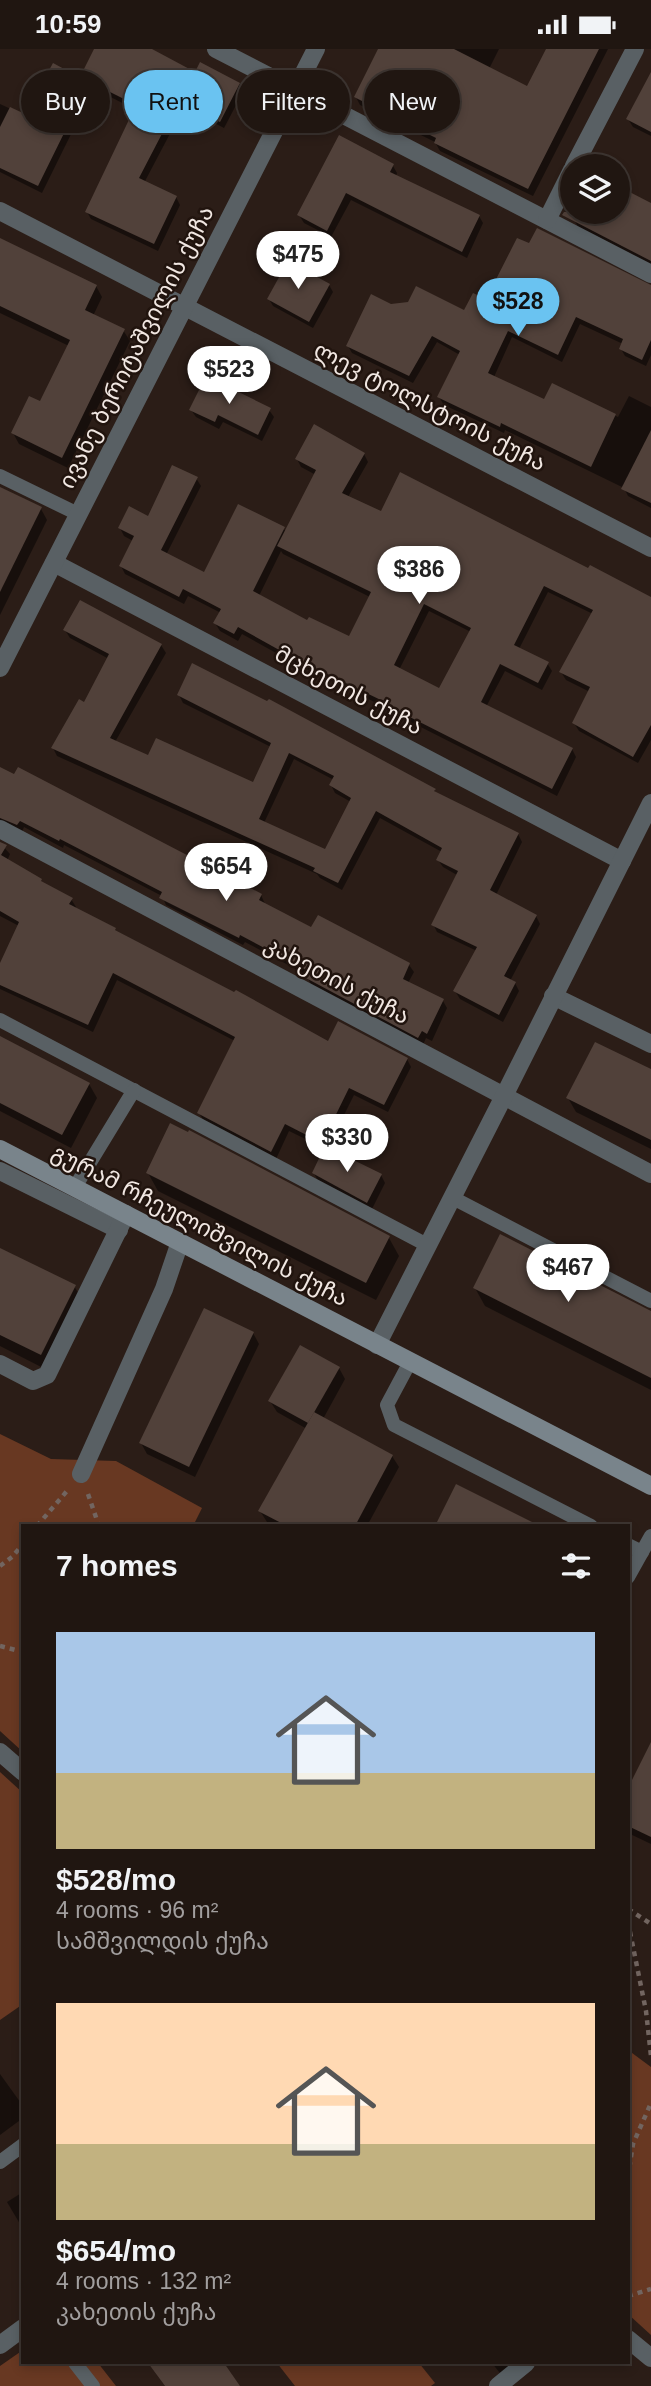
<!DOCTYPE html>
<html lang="en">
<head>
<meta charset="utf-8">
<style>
	body { margin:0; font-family:Helvetica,"Noto Sans Georgian",sans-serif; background:#2d231f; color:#f1f3f6; height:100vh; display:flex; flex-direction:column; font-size:26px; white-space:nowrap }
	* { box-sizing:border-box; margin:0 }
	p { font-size:23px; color:#a29f9f }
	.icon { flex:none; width:38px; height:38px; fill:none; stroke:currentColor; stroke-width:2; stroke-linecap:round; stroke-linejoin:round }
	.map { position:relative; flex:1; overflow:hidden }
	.side { position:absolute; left:21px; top:1475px; width:609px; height:840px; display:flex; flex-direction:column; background:#201611; border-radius:0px; box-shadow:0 4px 10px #0003,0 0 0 2px #3d3531 }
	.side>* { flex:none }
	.top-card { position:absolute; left:21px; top:21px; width:609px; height:63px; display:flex; gap:14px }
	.buttons { position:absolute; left:560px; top:105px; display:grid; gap:14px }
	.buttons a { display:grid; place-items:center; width:70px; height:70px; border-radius:50%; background:#201611; box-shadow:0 4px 10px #0003,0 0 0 2px #3d3531; font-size:35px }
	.price { position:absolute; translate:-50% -60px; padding:0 16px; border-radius:24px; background:#fff; color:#222; font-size:23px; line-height:46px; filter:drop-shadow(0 2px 4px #0008) }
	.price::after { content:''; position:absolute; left:50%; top:42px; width:21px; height:16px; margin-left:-10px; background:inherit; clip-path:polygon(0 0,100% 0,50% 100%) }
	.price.on { background:#6ac3f1; color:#111 }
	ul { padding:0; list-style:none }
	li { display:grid; align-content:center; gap:14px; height:371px; padding:0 35px }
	li span { display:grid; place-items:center; height:217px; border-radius:0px; color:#555 }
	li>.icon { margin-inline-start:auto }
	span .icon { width:126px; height:126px; fill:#fffc; stroke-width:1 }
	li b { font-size:30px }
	h2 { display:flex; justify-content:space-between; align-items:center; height:84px; padding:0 35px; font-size:30px }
	.tag { padding:0 24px; border-radius:32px; background:#201611; box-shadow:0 4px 10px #0003,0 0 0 2px #3d3531; font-size:24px; line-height:63px }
	.tag.on { background:#6ac3f1; color:#111 }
	.status { display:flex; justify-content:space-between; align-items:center; height:49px; padding:0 35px; background:#201611; direction:ltr }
	.status svg { height:19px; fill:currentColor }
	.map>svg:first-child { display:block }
	.green { fill:#683822 }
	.shadow { fill:#0007; fill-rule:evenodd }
	.building { fill:#51413a; fill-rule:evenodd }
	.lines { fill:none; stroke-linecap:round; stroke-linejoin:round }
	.path { stroke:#726560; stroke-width:4.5; stroke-dasharray:5 5; stroke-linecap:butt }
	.lane { stroke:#596064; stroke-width:14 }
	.street { stroke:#596064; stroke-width:18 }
	.secondary { stroke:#79848b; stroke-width:18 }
	.labels { text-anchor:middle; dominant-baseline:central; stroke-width:5; stroke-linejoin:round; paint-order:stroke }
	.street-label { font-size:23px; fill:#f1e7e2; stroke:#21140e }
</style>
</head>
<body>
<div class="status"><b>10:59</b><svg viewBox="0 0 49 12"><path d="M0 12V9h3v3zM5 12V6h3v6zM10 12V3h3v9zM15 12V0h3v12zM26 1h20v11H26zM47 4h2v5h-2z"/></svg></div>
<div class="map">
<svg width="651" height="2337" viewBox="0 0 651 2337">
	<rect width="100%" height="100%" fill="#2b1d17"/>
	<g class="green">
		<path d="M0 1385 51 1410 116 1412 202 1459 193 1477H23V1703L0 1682Z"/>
		<path d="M0 1723 23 1744V1955L0 1971Z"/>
		<path d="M628 2001 651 2018V2286L628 2265Z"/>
		<path d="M23 2301V2314H98L116 2337H0V2317Z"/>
		<path d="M277 2314H419L435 2334 431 2337H295Z"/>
	</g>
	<g class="shadow">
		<path d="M96 0H148L196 25 239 35 243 43 224 79 184 58 144 134 176 148 180 156 158 202 91 170 87 163 136 61 93 39 95 44 77 78 75 77 42 144 0 123V55L26 67 81 31Z"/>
		<path d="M380 0H499L489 20 527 39 548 0H608L533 147 440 102 435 93 360 56 356 48Z"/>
		<path d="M651 26V87L633 78 628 70Z"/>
		<path d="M393 117 397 124 396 127 479 167 483 174 467 209 351 151 331 188 304 174 299 166Z"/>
		<path d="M618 139 651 156V217L579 180 575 172 580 163H618Z"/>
		<path d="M0 191 96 237 102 248 93 267 123 281 130 292 68 419 19 395 13 384 41 355 69 297 0 264Z"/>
		<path d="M329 236 333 243 313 279 273 257 269 250Z"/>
		<path d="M651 243V306L646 317 625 307 621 300 623 295 580 275 562 313 512 288 494 328 545 352 552 337 618 368 629 347 651 358V459L628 447 624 439 505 381 504 384 444 356 439 348 460 306 437 293 413 334 352 304 348 297 391 256 465 263 487 253Z"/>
		<path d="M191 361H269L274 368 262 392 223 373 219 380 196 368Z"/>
		<path d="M364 405 368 413 348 448 382 465 651 566V691L638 714 579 682 574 674 590 643 566 631 561 623 593 565 548 543 519 600 547 614 552 622 542 641 505 622 486 658 572 700 576 708 557 747 395 665 393 662 296 615 242 585 238 592 220 582 215 574 221 564 188 547 184 555 125 525 121 517 133 492 124 487 120 479 149 470 196 429 201 437 166 506 204 526 284 480 286 483 316 426 301 418 297 410ZM281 502 283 505 370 548 349 589 308 574 259 547ZM429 562 471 583 440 642 399 621Z"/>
		<path d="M0 440 41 460 47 471 0 566Z"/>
		<path d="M65 581 161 596 166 604 115 693 149 709 253 736 271 698 183 654 179 646 434 741 437 746 518 785 522 793 496 846 536 867 540 875 510 932 515 934 519 942 503 973 460 950 455 942 477 902 437 883 433 875 457 826 443 818 438 811 442 803 380 769 342 841 320 829 317 825 57 707 53 699 85 655 109 610 70 589ZM294 710 334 731 331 736 335 744 351 753 325 802 264 774Z"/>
		<path d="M0 720 261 846 265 855 312 881 409 916 414 923 408 934 443 952 447 959 432 992 426 989 423 996 311 936 307 926 245 893 243 896 166 856 162 847 64 796 63 799 24 778 22 783 0 778Z"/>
		<path d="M0 794 10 805 7 812 43 835 71 850 76 858 75 860 329 994 407 1010 411 1018 388 1063 354 1046 327 1100 381 1126 385 1134 372 1160 318 1132 314 1124 326 1100 289 1082 276 1110 204 1072 199 1064 235 992 117 931 93 983 0 940V918L19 877 0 867Z"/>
		<path d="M0 989 89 1035 97 1049 71 1099 0 1062Z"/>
		<path d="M651 1022V1100L576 1063 568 1049Z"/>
		<path d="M148 1124 389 1189 399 1207 376 1251 158 1142Z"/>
		<path d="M0 1201 74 1237 85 1255 51 1323 0 1297Z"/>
		<path d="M475 1239 651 1263V1341L485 1257Z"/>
		<path d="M253 1284 259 1295 195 1428 147 1405 141 1394Z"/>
		<path d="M339 1319 345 1330 323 1370 392 1407 399 1418 367 1477H275L267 1473 260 1462 307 1380 277 1363 270 1352Z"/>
		<path d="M651 1697V1795L628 1784V1743Z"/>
		<path d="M0 2025 23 2057V2069L0 2086Z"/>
		<path d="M23 2143V2180L7 2153Z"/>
		<path d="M148 2314H222L238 2337H165Z"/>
		<path d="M492 2314H522L503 2328Z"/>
	</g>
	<g class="building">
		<path d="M94 0H152L195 23 200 13 240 34 220 73 179 52 139 129 177 147 154 195 85 163 136 56 80 28Z"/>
		<path d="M378 0H454L527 37 546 0H599L528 140 434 94 436 89 354 48Z"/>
		<path d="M53 14 92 35 73 72 71 70 38 137 0 119V78L10 58 25 65Z"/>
		<path d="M651 23V83L626 70Z"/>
		<path d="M339 86 394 115 390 123 480 166 462 203 346 144 327 182 297 166Z"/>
		<path d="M618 137 651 154V212L562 166 564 163H618Z"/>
		<path d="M537 179 651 236V291L642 311 619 300 623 290 576 268 558 306 508 282 488 324 544 350 552 334 616 365 591 418 501 374 500 378 437 348 460 302 432 287 409 327 346 297 371 245 391 255 408 253 416 237 464 261 473 244 486 250 517 189 529 194Z"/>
		<path d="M0 189 97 236 85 261 125 280 62 409 11 384 29 347 40 352 70 291 0 257Z"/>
		<path d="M288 212 330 235 309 273 267 250Z"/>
		<path d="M206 327 271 359 258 386 218 366 215 373 189 361Z"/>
		<path d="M314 375 365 404 342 444 381 462 400 423 588 519 590 516 651 548V676L633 708 572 674 590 638 559 623 593 561 544 537 514 596 549 613 538 634 500 615 481 653 573 699 552 740 388 657 389 655 290 607 238 578 234 585 213 574 221 560 183 540 179 548 119 517 134 487 118 479 129 457 148 467 172 416 198 428 161 501 204 523 238 455 285 478 253 542 307 571 309 568 349 587 371 543 277 497 316 421 295 410ZM424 555 471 579 439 639 394 616Z"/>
		<path d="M651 381V454L621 440Z"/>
		<path d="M0 438 42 458 0 543Z"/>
		<path d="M80 551 162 595 110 689 148 706 156 689 253 733 271 694 177 646 192 614 267 652 269 650 436 740 434 742 519 784 490 841 537 866 504 927 516 933 499 966 453 942 477 898 431 876 458 822 436 811 442 799 376 762 338 834 313 822 315 819 51 699 79 650 84 653 109 605 63 581ZM289 704 334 727 329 736 351 749 325 800 259 770Z"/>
		<path d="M0 718 14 725 18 718 262 845 259 851 311 878 318 866 410 914 403 930 444 950 427 985 422 982 418 989 304 928 308 922 240 886 239 889 159 849 162 843 60 790 59 792 20 772 17 776 0 769Z"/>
		<path d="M0 793 7 796 1 806 42 830 41 832 73 849 69 855 116 879 115 881 234 943 236 941 328 992 338 972 408 1009 384 1056 349 1039 322 1094 285 1075 271 1103 197 1064 235 988 113 924 88 976 0 936V914L19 873 0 862Z"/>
		<path d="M0 987 90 1034 62 1086 0 1054Z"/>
		<path d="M595 993 651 1020V1091L566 1049Z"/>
		<path d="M170 1074 188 1083 189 1081 390 1187 366 1234 146 1124Z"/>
		<path d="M325 1097 382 1125 367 1154 312 1124Z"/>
		<path d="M500 1185 651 1262V1329L473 1239Z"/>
		<path d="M0 1199 76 1236 41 1306 0 1286Z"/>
		<path d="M204 1259 254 1283 189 1418 139 1394Z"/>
		<path d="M300 1296 340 1318 308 1374 268 1352Z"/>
		<path d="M314 1363 393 1406 355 1477H287L258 1462Z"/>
		<path d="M456 1435 540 1477H435Z"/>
		<path d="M651 1693V1788L628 1777V1739Z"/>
		<path d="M148 2314H224L240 2337H165Z"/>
	</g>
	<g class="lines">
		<g class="path">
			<path d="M88 1445 99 1477"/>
			<path d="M37 1477 67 1442"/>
			<path d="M0 1517 12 1508 23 1495"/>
			<path d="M0 1597 23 1603"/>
			<path d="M628 1860 651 1875"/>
			<path d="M628 1873 646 1962 651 2007"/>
			<path d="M628 2128 633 2095 651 2054"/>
			<path d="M628 2247 651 2240"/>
		</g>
		<g class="lane">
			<path d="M0 427 78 465"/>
			<path d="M0 971 427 1196"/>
			<path d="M75 1138 134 1041"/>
			<path d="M451 1148 651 1252"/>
			<path d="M410 1313 387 1356 394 1376 591 1477"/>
			<path d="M628 1496 642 1503"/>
			<path d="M628 1528 651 1487"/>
			<path d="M0 2113 23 2096"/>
			<path d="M75 2314 93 2337"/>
		</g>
		<g class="street">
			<path d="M216 0 651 225"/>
			<path d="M574 117 635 0"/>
			<path d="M0 162 651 499"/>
			<path d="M547 171 572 121"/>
			<path d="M54 514 622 812"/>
			<path d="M0 619 316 0"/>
			<path d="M0 780 651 1125"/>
			<path d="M553 947 651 995"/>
			<path d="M0 1122 119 1181"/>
			<path d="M377 1296 504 1047 651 754"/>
			<path d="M0 1315 33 1332 47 1326 126 1165"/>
			<path d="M81 1425 164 1240 180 1193"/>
			<path d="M0 1703 23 1723"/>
			<path d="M628 2290 651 2309"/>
			<path d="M0 2296 23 2279"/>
			<path d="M498 2337 526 2314"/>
		</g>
		<path class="secondary" d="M0 1100 651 1437"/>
	</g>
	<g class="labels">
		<g class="street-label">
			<text transform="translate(136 298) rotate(-63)">ივანე ბერიტაშვილის ქუჩა</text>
			<text transform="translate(430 357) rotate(27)">ლევ ტოლსტოის ქუჩა</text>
			<text transform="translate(349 641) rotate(28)">მცხეთის ქუჩა</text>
			<text transform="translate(337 931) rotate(28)">კახეთის ქუჩა</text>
			<text transform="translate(200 1176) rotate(27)">გურამ რჩეულიშვილის ქუჩა</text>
		</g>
	</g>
</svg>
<div class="buttons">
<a><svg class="icon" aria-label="layers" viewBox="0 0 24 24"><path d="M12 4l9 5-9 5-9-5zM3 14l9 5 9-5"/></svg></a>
</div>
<b class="price" style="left:298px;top:242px">$475</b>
<b class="price on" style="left:518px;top:289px">$528</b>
<b class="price" style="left:229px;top:357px">$523</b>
<b class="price" style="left:419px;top:557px">$386</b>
<b class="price" style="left:226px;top:854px">$654</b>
<b class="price" style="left:347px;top:1125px">$330</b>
<b class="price" style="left:568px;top:1255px">$467</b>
<div class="top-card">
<a class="tag">Buy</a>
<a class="tag on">Rent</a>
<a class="tag">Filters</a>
<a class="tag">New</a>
</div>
<section class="side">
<h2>7 homes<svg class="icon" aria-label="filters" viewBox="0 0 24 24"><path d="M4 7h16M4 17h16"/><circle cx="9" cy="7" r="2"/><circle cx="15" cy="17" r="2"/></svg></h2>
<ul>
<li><span style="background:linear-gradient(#a9c7e8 65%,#c2b280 0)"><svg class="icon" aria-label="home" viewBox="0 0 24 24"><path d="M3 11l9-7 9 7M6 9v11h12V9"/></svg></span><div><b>$528/mo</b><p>4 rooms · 96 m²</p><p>სამშვილდის ქუჩა</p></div></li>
<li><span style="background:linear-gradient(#ffd9b3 65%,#c2b280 0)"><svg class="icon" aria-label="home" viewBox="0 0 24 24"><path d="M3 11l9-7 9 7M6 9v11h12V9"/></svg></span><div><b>$654/mo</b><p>4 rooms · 132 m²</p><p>კახეთის ქუჩა</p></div></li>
</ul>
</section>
</div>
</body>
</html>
